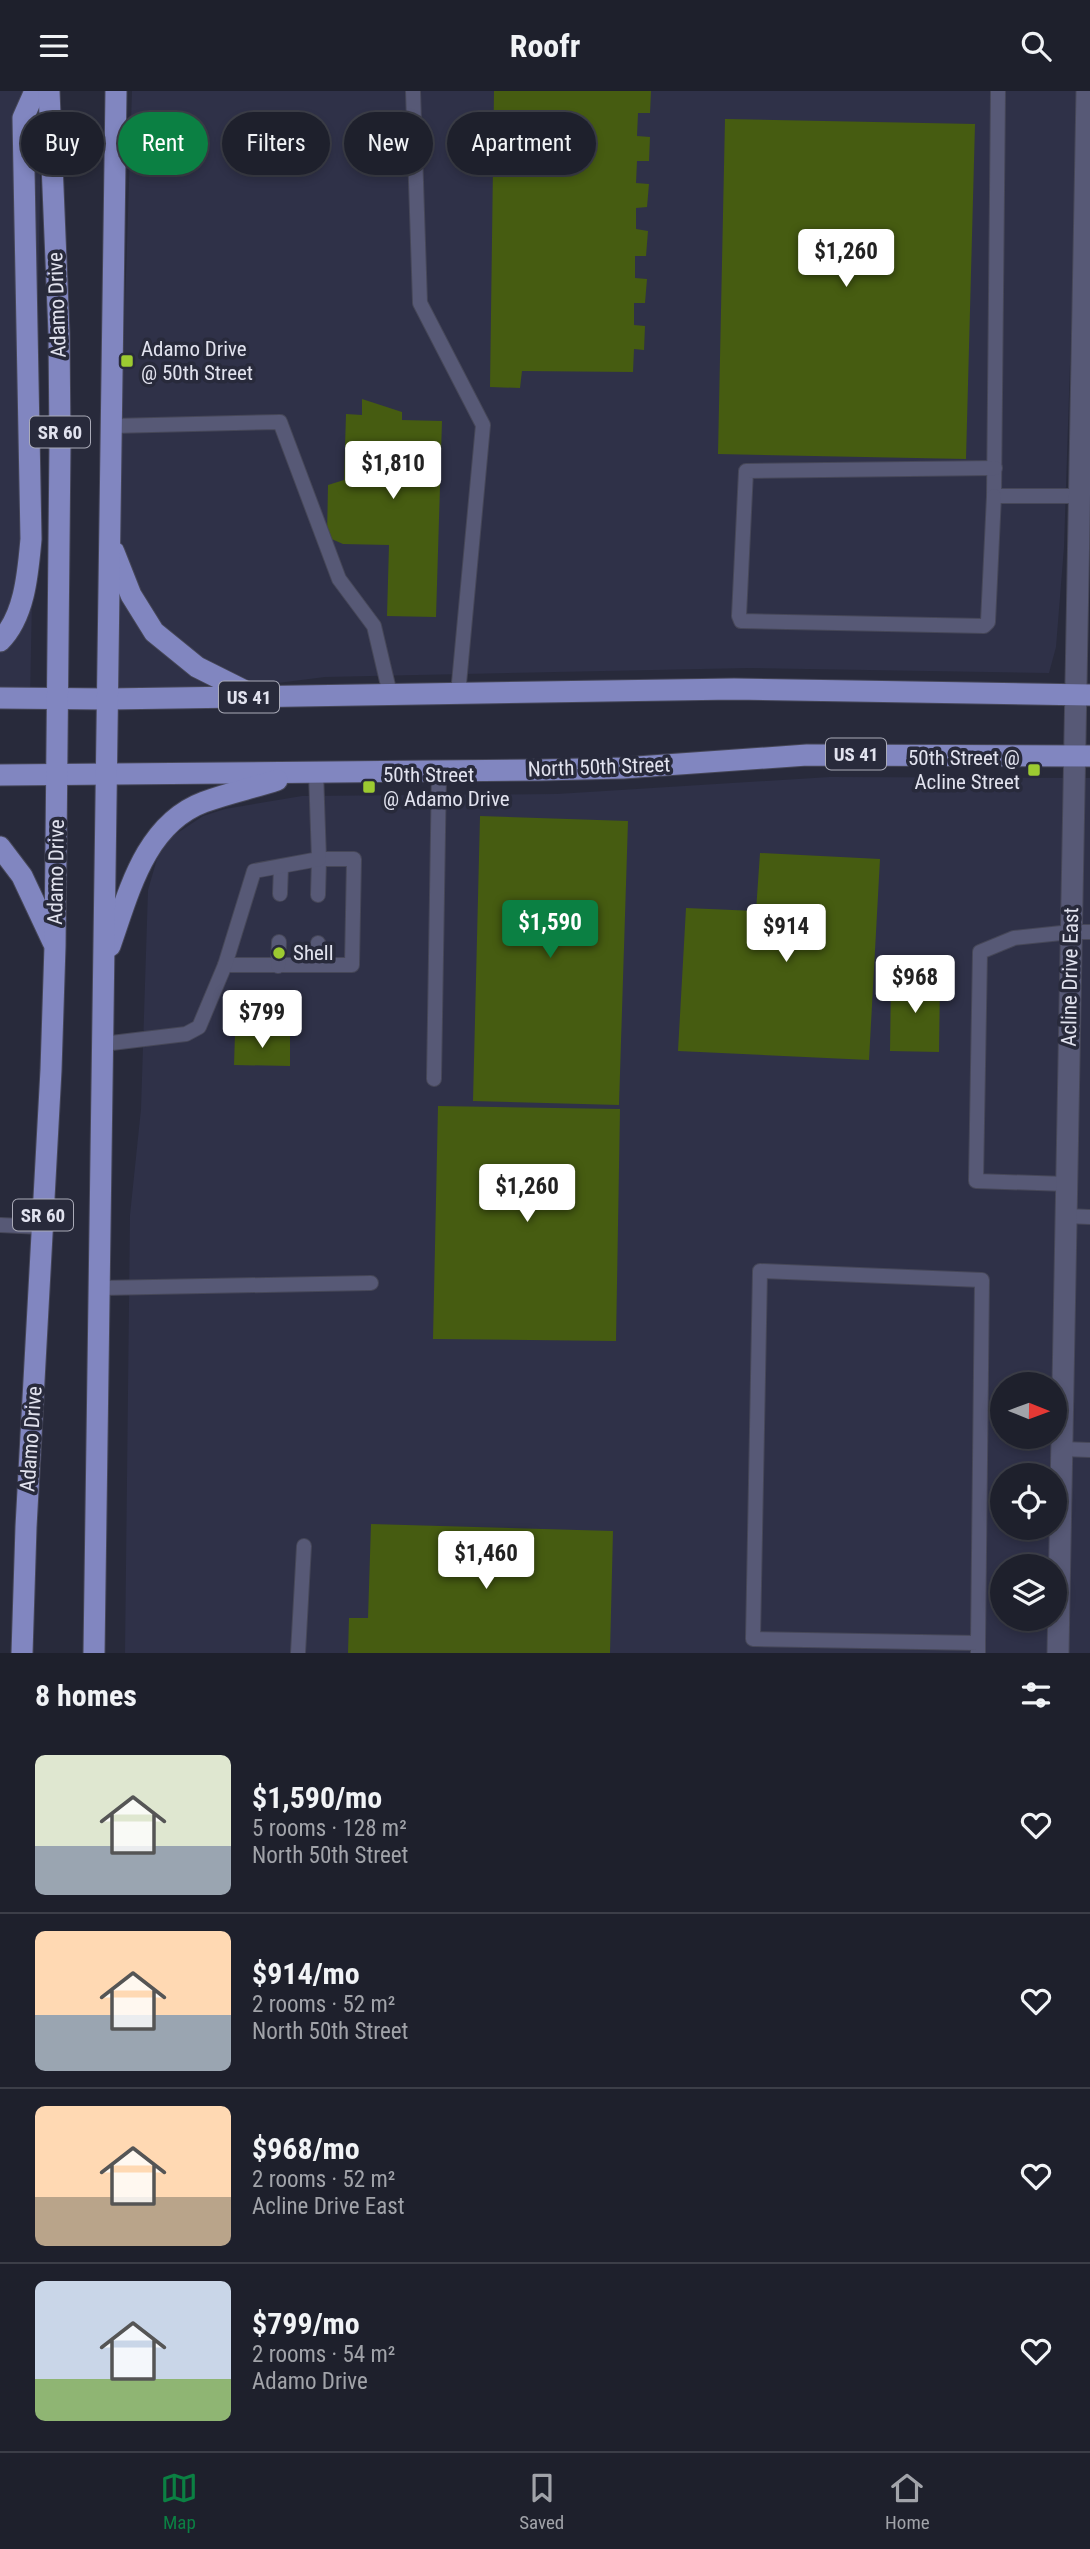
<!DOCTYPE html>
<html lang="en">
<head>
<meta charset="utf-8">
<style>
	body { margin:0; font-family:"Roboto Condensed",sans-serif; background:#262834; color:#f1f3f6; height:100vh; display:flex; flex-direction:column; font-size:26px; white-space:nowrap }
	* { box-sizing:border-box; margin:0 }
	p { font-size:23px; color:#a1a3a9 }
	.icon { flex:none; width:38px; height:38px; fill:none; stroke:currentColor; stroke-width:2; stroke-linecap:round; stroke-linejoin:round }
	.map { position:relative; height:1562px; overflow:hidden }
	.drawer { display:flex; flex-direction:column; background:#1e202c; flex:1 }
	.drawer>* { flex:none }
	.top-card { position:absolute; left:21px; top:21px; width:700px; height:63px; display:flex; gap:14px }
	.needle { width:46px; rotate:91deg }
	.fabs { position:absolute; left:990px; top:1281px; display:grid; gap:14px }
	.fabs a { display:grid; place-items:center; width:77px; height:77px; border-radius:50%; background:#1e202c; box-shadow:0 4px 10px #0003,0 0 0 2px #3c3e48; font-size:35px }
	.price { position:absolute; translate:-50% -60px; padding:0 16px; border-radius:7px; background:#fff; color:#222; font-size:23px; line-height:46px; filter:drop-shadow(0 2px 4px #0008) }
	.price::after { content:''; position:absolute; left:50%; top:42px; width:21px; height:16px; margin-left:-10px; background:inherit; clip-path:polygon(0 0,100% 0,50% 100%) }
	.price.selected { background:#0b8043; color:#fff }
	ul { padding:0; list-style:none }
	li { display:flex; align-items:center; gap:21px; height:175px; padding:0 35px }
	li+li { border-top:2px solid #3c3e48 }
	li span { display:grid; place-items:center; flex:none; width:196px; height:140px; border-radius:10px; color:#555 }
	li>.icon { margin-inline-start:auto }
	span .icon { width:84px; height:84px; fill:#fffc; stroke-width:1 }
	li b { font-size:30px }
	h2 { display:flex; justify-content:space-between; align-items:center; height:84px; padding:0 35px; font-size:30px }
	.chip { padding:0 24px; border-radius:32px; background:#1e202c; box-shadow:0 4px 10px #0003,0 0 0 2px #3c3e48; font-size:24px; line-height:63px }
	.chip.selected { background:#0b8043; color:#fff }
	header { display:flex; justify-content:space-between; align-items:center; height:91px; padding:0 35px; background:#1e202c; font-size:32px; font-weight:700 }
	.menu { display:flex; justify-content:space-around; align-items:center; height:98px; border-top:2px solid #3c3e48; background:#1e202c; font-size:19px; color:#a1a3a9 }
	.menu a { display:grid; justify-items:center; gap:4px }
	.menu .selected { color:#0b8043 }
	.map>svg:first-child { display:block }
	.built { fill:#2f3148; fill-rule:evenodd }
	.building { fill:#465c11 }
	.lines { fill:none; stroke-linecap:round; stroke-linejoin:round }
	.lane-casing { stroke:#464758; stroke-width:16 }
	.street-casing { stroke:#464758; stroke-width:23 }
	.primary-casing { stroke:#464758; stroke-width:23 }
	.lane { stroke:#575976; stroke-width:14 }
	.street { stroke:#575976; stroke-width:21 }
	.primary { stroke:#8186c0; stroke-width:21 }
	.poi-dot { fill:#9cca31; stroke:#282a3b; stroke-width:2.5 }
	.labels { text-anchor:middle; dominant-baseline:central; stroke-width:7; stroke-linejoin:round; paint-order:stroke }
	.shield { fill:#282a3b; stroke:#aaabb8; stroke-width:2 }
	.shield-label { font-size:19px; font-weight:bold; fill:#e1e2ee }
	.street-label { font-size:21px; fill:#e1e2ee; stroke:#282a3b }
	.poi-label { font-size:21px; fill:#e1e2ee; stroke:#282a3b; text-anchor:start }
</style>
</head>
<body>
<header><svg class="icon" aria-label="menu" viewBox="0 0 24 24"><path d="M4 6h16M4 12h16M4 18h16"/></svg>Roofr<svg class="icon" aria-label="search" viewBox="0 0 24 24"><circle cx="10" cy="10" r="6"/><path d="M15 15l6 6"/></svg></header>
<div class="map">
<svg width="1090" height="1562" viewBox="0 0 1090 1562">
	<rect width="100%" height="100%" fill="#282a3b"/>
	<g class="built">
		<path d="M0 0H42L30 609H0Z"/>
		<path d="M132 0H1079L1064 456 1056 556 1049 582 749 577 325 586 112 613Z"/>
		<path d="M830 686 1090 687V1562H125L130 1124 141 1018 148 799 157 768 170 747 203 725 225 718 302 705 557 703ZM1003 1293H1055V1346H1003ZM1003 1384H1055V1437H1003ZM1003 1475H1055V1528H1003Z"/>
	</g>
	<g class="building">
		<path d="M494 0H651L650 22H638L637 45 650 46 649 70H637L636 92 649 93 647 116 636 117V138L648 140 646 165H635V187L647 188 645 212H634V234L645 235 644 259 634 258 633 281 522 280 520 297 490 296Z"/>
		<path d="M725 28 975 33 966 368 718 363Z"/>
		<path d="M362 308 402 321V329L442 330 436 526 387 525 389 454 343 453 327 446 328 394 344 389 346 323 362 324Z"/>
		<path d="M480 725 628 730 619 1014 473 1010Z"/>
		<path d="M760 762 880 768 869 969 678 960 686 817 756 820Z"/>
		<path d="M891 888 940 889 939 961 890 960Z"/>
		<path d="M235 942 290 943V975L234 974Z"/>
		<path d="M438 1015 620 1018 616 1250 433 1248Z"/>
		<path d="M371 1433 613 1440 610 1562H348L349 1527H368Z"/>
	</g>
	<g class="lines">
		<defs>
			<g id="lane">
				<path d="M413 0 420 212 483 334 458 603"/>
				<path d="M998 0 994 405H1079"/>
				<path d="M112 335 280 331 339 488 374 535 390 603"/>
				<path d="M994 405 988 531 984 535 741 530 739 525 746 380 995 377"/>
				<path d="M280 803 281 776"/>
				<path d="M318 852 319 873"/>
				<path d="M225 874H352L354 768H319L318 804"/>
				<path d="M278 875 279 851"/>
				<path d="M103 953 186 943 199 936 225 874 254 780 319 768 316 682"/>
				<path d="M434 988 439 680"/>
				<path d="M1066 1093 976 1090 980 861 1014 847 1071 841H1090"/>
				<path d="M1066 1125 1090 1126"/>
				<path d="M0 1134 42 1136"/>
				<path d="M100 1197 371 1192"/>
				<path d="M1062 1358 1090 1359"/>
				<path d="M298 1562 304 1455"/>
				<path d="M978 1562V1552L982 1189 760 1180 753 1548 978 1552"/>
			</g>
			<path id="street" d="M1058 1562 1087 0"/>
			<g id="primary">
				<path d="M114 461 131 504 154 541 197 576 251 603"/>
				<path d="M0 550C25 525 28 481 31 448L23 27 35 0"/>
				<path d="M0 607 108 608 734 598 1090 604"/>
				<path d="M0 684 541 679 623 677 807 664 1090 665"/>
				<path d="M0 756 22 785 53 851"/>
				<path d="M110 855C129 801 145 733 204 711 228 702 253 697 277 689"/>
				<path d="M22 1562 26 1436 51 979 55 855 60 351 59 242 49 0"/>
				<path d="M94 1562 116 0"/>
			</g>
		</defs>
		<use href="#lane" class="lane-casing"/>
		<use href="#street" class="street-casing"/>
		<use href="#primary" class="primary-casing"/>
		<use href="#lane" class="lane"/>
		<use href="#street" class="street"/>
		<use href="#primary" class="primary"/>
	</g>
	<g class="poi-dot">
		<rect x="120" y="263" width="14" height="14" rx="3.5"/>
		<rect x="1027" y="672" width="14" height="14" rx="3.5"/>
		<rect x="362" y="689" width="14" height="14" rx="3.5"/>
		<circle cx="279" cy="862" r="7"/>
	</g>
	<g class="labels">
		<g class="shield">
			<rect x="30" y="325.5" width="60" height="31" rx="5"/>
			<rect x="219" y="590.5" width="60" height="31" rx="5"/>
			<rect x="826" y="647.5" width="60" height="31" rx="5"/>
			<rect x="13" y="1108.5" width="60" height="31" rx="5"/>
		</g>
		<g class="shield-label">
			<text x="60" y="341">SR 60</text>
			<text x="249" y="606">US 41</text>
			<text x="856" y="663">US 41</text>
			<text x="43" y="1124">SR 60</text>
		</g>
		<g class="street-label">
			<text transform="translate(57 214) rotate(-92)">Adamo Drive</text>
			<text transform="translate(599 676) rotate(-2)">North 50th Street</text>
			<text transform="translate(56 781) rotate(-89)">Adamo Drive</text>
			<text transform="translate(1070 886) rotate(-89)">Acline Drive East</text>
			<text transform="translate(31 1348) rotate(-86)">Adamo Drive</text>
		</g>
		<g class="poi-label">
			<text x="141" y="258">Adamo Drive<tspan x="141" dy="24">@ 50th Street</tspan></text>
			<text x="1020" y="667" text-anchor="end">50th Street @<tspan x="1020" dy="24">Acline Street</tspan></text>
			<text x="383" y="684">50th Street<tspan x="383" dy="24">@ Adamo Drive</tspan></text>
			<text x="293" y="862">Shell</text>
		</g>
	</g>
</svg>
<div class="fabs">
<a><svg class="needle" viewBox="-14 -14 28 28"><path d="M0-13l5 13h-10z" fill="#e53935"/><path d="M0 13l5-13h-10z" fill="#a1a3a9"/></svg></a>
<a><svg class="icon" aria-label="locate" viewBox="0 0 24 24"><circle cx="12" cy="12" r="6"/><path d="M12 2v4M12 18v4M2 12h4M18 12h4"/></svg></a>
<a><svg class="icon" aria-label="layers" viewBox="0 0 24 24"><path d="M12 4l9 5-9 5-9-5zM3 14l9 5 9-5"/></svg></a>
</div>
<b class="price" style="left:846px;top:198px">$1,260</b>
<b class="price" style="left:393px;top:410px">$1,810</b>
<b class="price selected" style="left:550px;top:869px">$1,590</b>
<b class="price" style="left:786px;top:873px">$914</b>
<b class="price" style="left:915px;top:924px">$968</b>
<b class="price" style="left:262px;top:959px">$799</b>
<b class="price" style="left:527px;top:1133px">$1,260</b>
<b class="price" style="left:486px;top:1500px">$1,460</b>
<div class="top-card">
<a class="chip">Buy</a>
<a class="chip selected">Rent</a>
<a class="chip">Filters</a>
<a class="chip">New</a>
<a class="chip">Apartment</a>
</div>
</div>
<section class="drawer">
<h2>8 homes<svg class="icon" aria-label="filters" viewBox="0 0 24 24"><path d="M4 7h16M4 17h16"/><circle cx="9" cy="7" r="2"/><circle cx="15" cy="17" r="2"/></svg></h2>
<ul>
<li><span style="background:linear-gradient(#dfe7d0 65%,#9aa5b1 0)"><svg class="icon" aria-label="home" viewBox="0 0 24 24"><path d="M3 11l9-7 9 7M6 9v11h12V9"/></svg></span><div><b>$1,590/mo</b><p>5 rooms · 128 m²</p><p>North 50th Street</p></div><svg class="icon" aria-label="heart" viewBox="0 0 24 24"><path d="M12 20l-8-8c-3-5 5-10 8-4 3-6 11-1 8 4z"/></svg></li>
<li><span style="background:linear-gradient(#ffd9b3 60%,#9aa5b1 0)"><svg class="icon" aria-label="home" viewBox="0 0 24 24"><path d="M3 11l9-7 9 7M6 9v11h12V9"/></svg></span><div><b>$914/mo</b><p>2 rooms · 52 m²</p><p>North 50th Street</p></div><svg class="icon" aria-label="heart" viewBox="0 0 24 24"><path d="M12 20l-8-8c-3-5 5-10 8-4 3-6 11-1 8 4z"/></svg></li>
<li><span style="background:linear-gradient(#ffd9b3 65%,#b9a48a 0)"><svg class="icon" aria-label="home" viewBox="0 0 24 24"><path d="M3 11l9-7 9 7M6 9v11h12V9"/></svg></span><div><b>$968/mo</b><p>2 rooms · 52 m²</p><p>Acline Drive East</p></div><svg class="icon" aria-label="heart" viewBox="0 0 24 24"><path d="M12 20l-8-8c-3-5 5-10 8-4 3-6 11-1 8 4z"/></svg></li>
<li><span style="background:linear-gradient(#c9d6e8 70%,#8fb573 0)"><svg class="icon" aria-label="home" viewBox="0 0 24 24"><path d="M3 11l9-7 9 7M6 9v11h12V9"/></svg></span><div><b>$799/mo</b><p>2 rooms · 54 m²</p><p>Adamo Drive</p></div><svg class="icon" aria-label="heart" viewBox="0 0 24 24"><path d="M12 20l-8-8c-3-5 5-10 8-4 3-6 11-1 8 4z"/></svg></li>
</ul>
</section>
<nav class="menu">
<a class="selected"><svg class="icon" aria-label="map" viewBox="0 0 24 24"><path d="M3 6l6-2 6 2 6-2v14l-6 2-6-2-6 2zM9 4v14M15 6v14"/></svg>Map</a>
<a><svg class="icon" aria-label="saved" viewBox="0 0 24 24"><path d="M7 4h10v16l-5-4-5 4z"/></svg>Saved</a>
<a><svg class="icon" aria-label="home" viewBox="0 0 24 24"><path d="M3 11l9-7 9 7M6 9v11h12V9"/></svg>Home</a>
</nav>
</body>
</html>
